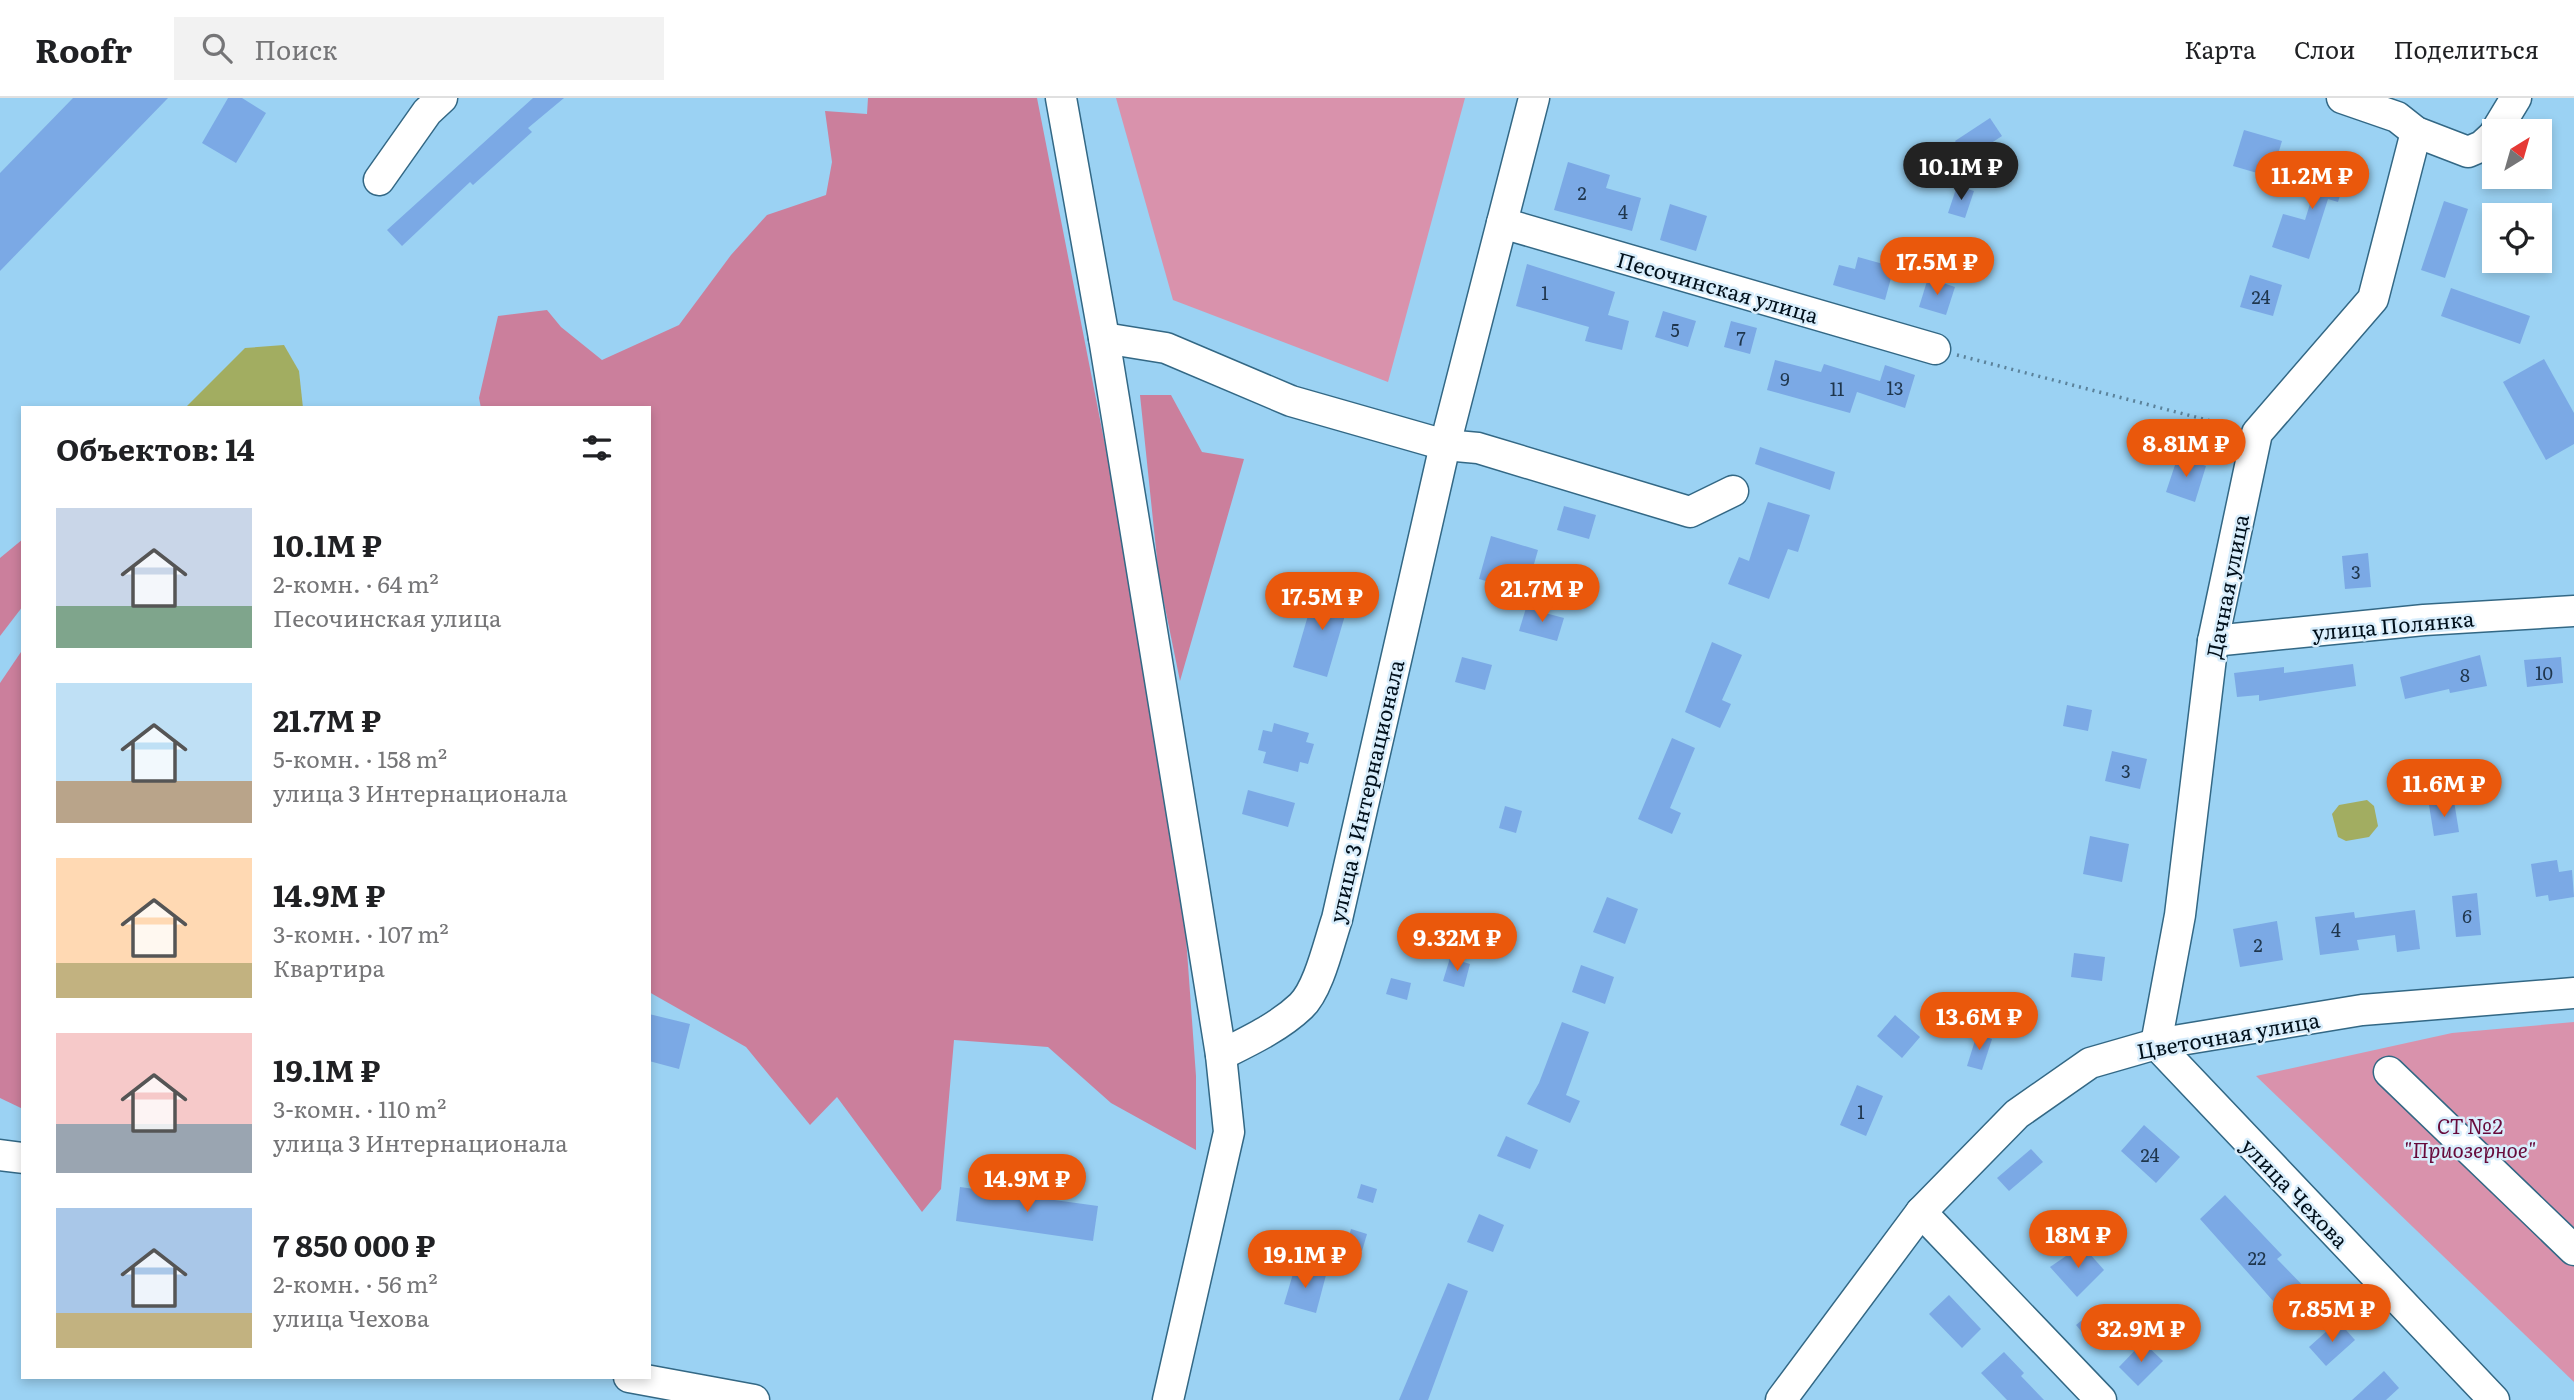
<!DOCTYPE html>
<html lang="ru">
<head>
<meta charset="utf-8">
<style>
	body { margin:0; font-family:Literata,serif; background:#f2f2f2; color:#202124; height:100vh; display:flex; flex-direction:column; font-size:26px; white-space:nowrap }
	* { box-sizing:border-box; margin:0 }
	p { font-size:23px; color:#757577 }
	.icon { flex:none; width:38px; height:38px; fill:none; stroke:currentColor; stroke-width:2; stroke-linecap:round; stroke-linejoin:round }
	.map { position:relative; flex:1; overflow:hidden }
	.side { position:absolute; left:21px; top:308px; width:630px; height:973px; display:flex; flex-direction:column; background:#fff; border-radius:0px; box-shadow:0 4px 10px #0003 }
	.side>* { flex:none }
	.needle { width:46px; rotate:37deg }
	.buttons { position:absolute; left:2482px; top:21px; display:grid; gap:14px }
	.buttons a { display:grid; place-items:center; width:70px; height:70px; border-radius:0px; background:#fff; box-shadow:0 4px 10px #0003; font-size:35px }
	.price { position:absolute; translate:-50% -60px; padding:0 16px; border-radius:24px; background:#ea580c; color:#fff; font-size:23px; line-height:46px; filter:drop-shadow(0 2px 4px #0008) }
	.price::after { content:''; position:absolute; left:50%; top:42px; width:21px; height:16px; margin-left:-10px; background:inherit; clip-path:polygon(0 0,100% 0,50% 100%) }
	.price.active { background:#222; color:#fff }
	ul { padding:0; list-style:none }
	li { display:flex; align-items:center; gap:21px; height:175px; padding:0 35px }
	li span { display:grid; place-items:center; flex:none; width:196px; height:140px; border-radius:0px; color:#555 }
	li>.icon { margin-inline-start:auto }
	span .icon { width:84px; height:84px; fill:#fffc; stroke-width:1 }
	li b { font-size:30px }
	h2 { display:flex; justify-content:space-between; align-items:center; height:84px; padding:0 35px; font-size:30px }
	header { display:flex; align-items:center; gap:42px; box-sizing:border-box; height:98px; padding:0 35px; background:#fff; border-bottom:2px solid #e0e0e0 }
	header strong { font-size:33px }
	nav { display:flex; gap:38px; margin-inline-start:auto; font-size:24px }
	.search { width:490px; height:63px; background:#f2f2f2; display:flex; align-items:center; gap:18px; box-sizing:border-box; padding:0 24px; border-radius:0px; color:#757577; font-size:26px }
	.map>svg:first-child { display:block }
	.green { fill:#d992ac }
	.forest { fill:#cb7f9c }
	.water { fill:#a2ad61 }
	.building { fill:#7ba9e5 }
	.lines { fill:none; stroke-linecap:round; stroke-linejoin:round }
	.minor-casing { stroke:#336885; stroke-width:33 }
	.path { stroke:#5b829a; stroke-width:3.5; stroke-dasharray:2 5; stroke-linecap:butt }
	.minor { stroke:#fff; stroke-width:30 }
	.labels { text-anchor:middle; dominant-baseline:central; stroke-width:5; stroke-linejoin:round; paint-order:stroke }
	.number-label { font-size:18px; fill:#1f364d }
	.street-label { font-size:21px; fill:#000f1a; stroke:#d9eefc }
	.park-label { font-size:21px; font-style:italic; fill:#670a3b; stroke:#d9eefc }
</style>
</head>
<body>
<header>
<strong>Roofr</strong>
<div class="search"><svg class="icon" aria-label="search" viewBox="0 0 24 24"><circle cx="10" cy="10" r="6"/><path d="M15 15l6 6"/></svg>Поиск</div>
<nav><a>Карта</a><a>Слои</a><a>Поделиться</a></nav>
</header>
<div class="map">
<svg width="2574" height="1302" viewBox="0 0 2574 1302">
	<rect width="100%" height="100%" fill="#9bd2f3"/>
	<g class="green">
		<path d="M1116 0H1465L1388 284 1173 202Z"/>
		<path d="M2574 924V1284L2256 978 2452 935Z"/>
	</g>
	<g class="forest">
		<path d="M868 0H1037L1177 714 1196 978V1052L1111 1005 1048 949 954 942 941 1091 922 1114 837 999 810 1027 746 949 649 894V310H481L479 300 498 218 547 212 561 229 602 262 679 227 731 157 767 117 826 97 832 64 825 13 867 16Z"/>
		<path d="M1140 297H1171L1202 354 1244 361 1180 583 1159 480Z"/>
		<path d="M23 441V508L0 538V460Z"/>
		<path d="M23 551V1011L0 1000V585Z"/>
	</g>
	<g class="water">
		<path d="M284 247 299 273 303 310H185L245 250Z"/>
		<path d="M2367 702 2374 708 2378 728 2369 739 2346 743 2338 739 2332 716 2339 707Z"/>
	</g>
	<g class="building">
		<path d="M73 0H168L0 173V75Z"/>
		<path d="M228 0H242L266 15 236 65 202 45Z"/>
		<path d="M533 0H564L528 30 532 34 473 87 470 84 402 148 387 132Z"/>
		<path d="M1990 20 2002 38 1967 61 1955 43Z"/>
		<path d="M2244 32 2282 43 2271 79 2233 68Z"/>
		<path d="M2325 57 2350 65 2338 104 2328 101 2309 161 2272 149 2283 116 2305 122Z"/>
		<path d="M1568 64 1610 77 1606 90 1641 100 1632 133 1554 112Z"/>
		<path d="M1957 88 1974 93 1965 120 1948 115Z"/>
		<path d="M2444 103 2468 111 2445 180 2421 172Z"/>
		<path d="M1670 106 1707 118 1696 153 1660 142Z"/>
		<path d="M1858 159 1894 169 1885 202 1833 187 1839 167 1855 171Z"/>
		<path d="M1527 166 1615 194 1608 217 1629 223 1622 252 1585 243 1589 229 1516 208Z"/>
		<path d="M2250 177 2282 187 2273 218 2240 209Z"/>
		<path d="M1928 180 1955 189 1946 217 1919 209Z"/>
		<path d="M2451 190 2530 218 2520 246 2441 218Z"/>
		<path d="M1663 213 1696 223 1688 249 1655 239Z"/>
		<path d="M1731 223 1757 230 1750 256 1724 249Z"/>
		<path d="M2544 261 2574 315V346L2546 362 2503 284Z"/>
		<path d="M1775 262 1821 274 1824 266 1880 283 1885 267 1915 277 1905 310 1857 294 1850 315 1767 292Z"/>
		<path d="M1760 349 1835 374 1830 392 1755 366Z"/>
		<path d="M2178 358 2206 368 2195 404 2166 394Z"/>
		<path d="M1768 404 1810 417 1798 454 1788 451 1769 501 1728 486 1739 459 1749 463Z"/>
		<path d="M1564 408 1596 417 1589 441 1557 432Z"/>
		<path d="M1491 438 1538 452 1532 473 1513 467 1507 489 1479 481Z"/>
		<path d="M2368 455 2371 489 2345 491 2342 458Z"/>
		<path d="M1316 490 1350 500 1327 579 1293 569Z"/>
		<path d="M1526 510 1564 520 1557 543 1519 533Z"/>
		<path d="M1712 544 1742 557 1722 602 1731 606 1720 630 1685 614Z"/>
		<path d="M2480 557 2487 588 2450 595 2449 591 2405 601 2400 579Z"/>
		<path d="M1462 559 1492 567 1485 592 1455 584Z"/>
		<path d="M2561 559 2563 585 2527 589 2524 562Z"/>
		<path d="M2353 566 2356 588 2259 603V597L2237 599 2234 575 2284 569V575Z"/>
		<path d="M2067 607 2092 612 2088 633 2063 628Z"/>
		<path d="M1274 625 1309 635 1306 644 1314 646 1308 666 1300 664 1298 674 1263 665 1266 654 1258 652 1263 632 1272 634Z"/>
		<path d="M1672 640 1695 650 1670 710 1681 715 1672 736 1638 721Z"/>
		<path d="M2112 653 2147 661 2140 691 2105 683Z"/>
		<path d="M1248 692 1295 705 1288 729 1242 716Z"/>
		<path d="M2454 703 2459 734 2434 738 2429 707Z"/>
		<path d="M1505 708 1522 713 1516 735 1499 730Z"/>
		<path d="M2090 738 2129 746 2122 784 2083 776Z"/>
		<path d="M2557 762 2559 774 2572 772 2574 799 2549 803 2548 797 2536 799 2531 766Z"/>
		<path d="M2477 795 2481 837 2456 839 2452 798Z"/>
		<path d="M1607 799 1638 811 1625 846 1593 834Z"/>
		<path d="M2415 812 2420 851 2397 854 2395 837 2357 842 2359 852 2320 857 2315 819 2354 814 2355 820Z"/>
		<path d="M2277 823 2283 862 2240 869 2233 831Z"/>
		<path d="M2074 855 2105 859 2102 883 2071 879Z"/>
		<path d="M1450 860 1470 866 1464 889 1443 883Z"/>
		<path d="M1581 867 1614 879 1605 906 1572 894Z"/>
		<path d="M1391 880 1411 885 1407 902 1386 896Z"/>
		<path d="M649 916 690 926 679 971 649 963Z"/>
		<path d="M1895 917 1920 939 1902 960 1877 938Z"/>
		<path d="M1562 924 1589 934 1566 997 1580 1003 1570 1025 1527 1006 1539 985Z"/>
		<path d="M1977 936 1992 941 1982 972 1967 968Z"/>
		<path d="M1857 987 1883 998 1866 1038 1840 1027Z"/>
		<path d="M2144 1027 2180 1059 2156 1085 2121 1053Z"/>
		<path d="M1506 1038 1538 1052 1530 1071 1497 1058Z"/>
		<path d="M2031 1051 2043 1064 2009 1093 1997 1080Z"/>
		<path d="M1361 1086 1377 1091 1373 1105 1357 1100Z"/>
		<path d="M960 1089 1098 1108 1093 1143 956 1123Z"/>
		<path d="M2225 1097 2282 1157 2277 1161 2314 1199 2291 1223 2200 1121Z"/>
		<path d="M1479 1116 1504 1127 1493 1154 1467 1144Z"/>
		<path d="M1351 1131 1367 1136 1362 1153 1346 1149Z"/>
		<path d="M2082 1147 2104 1172 2077 1199 2050 1169Z"/>
		<path d="M1295 1169 1326 1177 1316 1215 1284 1206Z"/>
		<path d="M1448 1185 1468 1193 1428 1302H1399Z"/>
		<path d="M1949 1197 1981 1231 1962 1250 1929 1216Z"/>
		<path d="M2098 1209 2109 1223 2087 1240 2076 1227Z"/>
		<path d="M2338 1223 2355 1242 2326 1268 2309 1249Z"/>
		<path d="M2143 1244 2163 1263 2138 1288 2119 1269Z"/>
		<path d="M2004 1254 2024 1275 2021 1278 2044 1302H2007L1981 1275Z"/>
		<path d="M2384 1273 2399 1290 2386 1302H2352Z"/>
	</g>
	<g class="lines">
		<defs>
			<g id="minor">
				<path d="M1061 0 1104 240 1193 783 1221 957 1229 1034 1168 1302"/>
				<path d="M2342 0 2397 19 2416 34 2468 54 2482 48 2494 37"/>
				<path d="M2496 33 2516 0"/>
				<path d="M2416 34 2373 201 2257 335 2213 543 2180 817 2156 946 2494 1302"/>
				<path d="M379 82 427 14 442 0"/>
				<path d="M1502 125 1935 251"/>
				<path d="M1104 240 1166 250 1291 303 1445 347 1478 350 1690 414 1733 393"/>
				<path d="M2213 543 2424 522 2574 513"/>
				<path d="M1221 957C1249 943 1279 929 1301 908 1319 891 1329 844 1337 821L1445 347 1534 0"/>
				<path d="M2389 974 2574 1152"/>
				<path d="M0 1057 23 1060"/>
				<path d="M1921 1114 2101 1302"/>
				<path d="M629 1279 754 1302"/>
				<path d="M1781 1302 1921 1114 2017 1016 2090 965 2156 946 2362 912 2574 895"/>
			</g>
		</defs>
		<use href="#minor" class="minor-casing"/>
		<path class="path" d="M1957 257 2234 329"/>
		<use href="#minor" class="minor"/>
	</g>
	<g class="labels">
		<g class="number-label">
			<text x="1582" y="94">2</text>
			<text x="1623" y="113">4</text>
			<text x="1545" y="194">1</text>
			<text x="2261" y="198">24</text>
			<text x="1675" y="231">5</text>
			<text x="1741" y="239">7</text>
			<text x="1785" y="280">9</text>
			<text x="1895" y="289">13</text>
			<text x="1837" y="290">11</text>
			<text x="2356" y="473">3</text>
			<text x="2544" y="574">10</text>
			<text x="2465" y="576">8</text>
			<text x="2126" y="672">3</text>
			<text x="2467" y="817">6</text>
			<text x="2336" y="831">4</text>
			<text x="2258" y="846">2</text>
			<text x="1861" y="1013">1</text>
			<text x="2150" y="1056">24</text>
			<text x="2257" y="1159">22</text>
		</g>
		<g class="street-label">
			<text transform="translate(1718 188) rotate(16)">Песочинская улица</text>
			<text transform="translate(2226 488) rotate(-79)">Дачная улица</text>
			<text transform="translate(2393 526) rotate(-5)">улица Полянка</text>
			<text transform="translate(1365 693) rotate(-77)">улица 3 Интернационала</text>
			<text transform="translate(2228 936) rotate(-10)">Цветочная улица</text>
			<text transform="translate(2296 1094) rotate(46)">улица Чехова</text>
		</g>
		<g class="park-label">
			<text x="2470" y="1026">СТ №2<tspan x="2470" dy="24">"Приозерное"</tspan></text>
		</g>
	</g>
</svg>
<div class="buttons">
<a><svg class="needle" viewBox="-14 -14 28 28"><path d="M0-13l5 13h-10z" fill="#e53935"/><path d="M0 13l5-13h-10z" fill="#757577"/></svg></a>
<a><svg class="icon" aria-label="locate" viewBox="0 0 24 24"><circle cx="12" cy="12" r="6"/><path d="M12 2v4M12 18v4M2 12h4M18 12h4"/></svg></a>
</div>
<b class="price active" style="left:1961px;top:104px">10.1M ₽</b>
<b class="price" style="left:2312px;top:113px">11.2M ₽</b>
<b class="price" style="left:1937px;top:199px">17.5M ₽</b>
<b class="price" style="left:2186px;top:381px">8.81M ₽</b>
<b class="price" style="left:1542px;top:526px">21.7M ₽</b>
<b class="price" style="left:1322px;top:534px">17.5M ₽</b>
<b class="price" style="left:2444px;top:721px">11.6M ₽</b>
<b class="price" style="left:1457px;top:875px">9.32M ₽</b>
<b class="price" style="left:1979px;top:954px">13.6M ₽</b>
<b class="price" style="left:1027px;top:1116px">14.9M ₽</b>
<b class="price" style="left:2078px;top:1172px">18M ₽</b>
<b class="price" style="left:1305px;top:1192px">19.1M ₽</b>
<b class="price" style="left:2332px;top:1246px">7.85M ₽</b>
<b class="price" style="left:2141px;top:1266px">32.9M ₽</b>
<section class="side">
<h2>Объектов: 14<svg class="icon" aria-label="filters" viewBox="0 0 24 24"><path d="M4 7h16M4 17h16"/><circle cx="9" cy="7" r="2"/><circle cx="15" cy="17" r="2"/></svg></h2>
<ul>
<li><span style="background:linear-gradient(#c9d6e8 70%,#7fa58c 0)"><svg class="icon" aria-label="home" viewBox="0 0 24 24"><path d="M3 11l9-7 9 7M6 9v11h12V9"/></svg></span><div><b>10.1M ₽</b><p>2-комн. · 64 m²</p><p>Песочинская улица</p></div></li>
<li><span style="background:linear-gradient(#bfe0f5 70%,#b9a48a 0)"><svg class="icon" aria-label="home" viewBox="0 0 24 24"><path d="M3 11l9-7 9 7M6 9v11h12V9"/></svg></span><div><b>21.7M ₽</b><p>5-комн. · 158 m²</p><p>улица 3 Интернационала</p></div></li>
<li><span style="background:linear-gradient(#ffd9b3 75%,#c2b280 0)"><svg class="icon" aria-label="home" viewBox="0 0 24 24"><path d="M3 11l9-7 9 7M6 9v11h12V9"/></svg></span><div><b>14.9M ₽</b><p>3-комн. · 107 m²</p><p>Квартира</p></div></li>
<li><span style="background:linear-gradient(#f6c9c9 65%,#9aa5b1 0)"><svg class="icon" aria-label="home" viewBox="0 0 24 24"><path d="M3 11l9-7 9 7M6 9v11h12V9"/></svg></span><div><b>19.1M ₽</b><p>3-комн. · 110 m²</p><p>улица 3 Интернационала</p></div></li>
<li><span style="background:linear-gradient(#a9c7e8 75%,#c2b280 0)"><svg class="icon" aria-label="home" viewBox="0 0 24 24"><path d="M3 11l9-7 9 7M6 9v11h12V9"/></svg></span><div><b>7 850 000 ₽</b><p>2-комн. · 56 m²</p><p>улица Чехова</p></div></li>
</ul>
</section>
</div>
</body>
</html>
